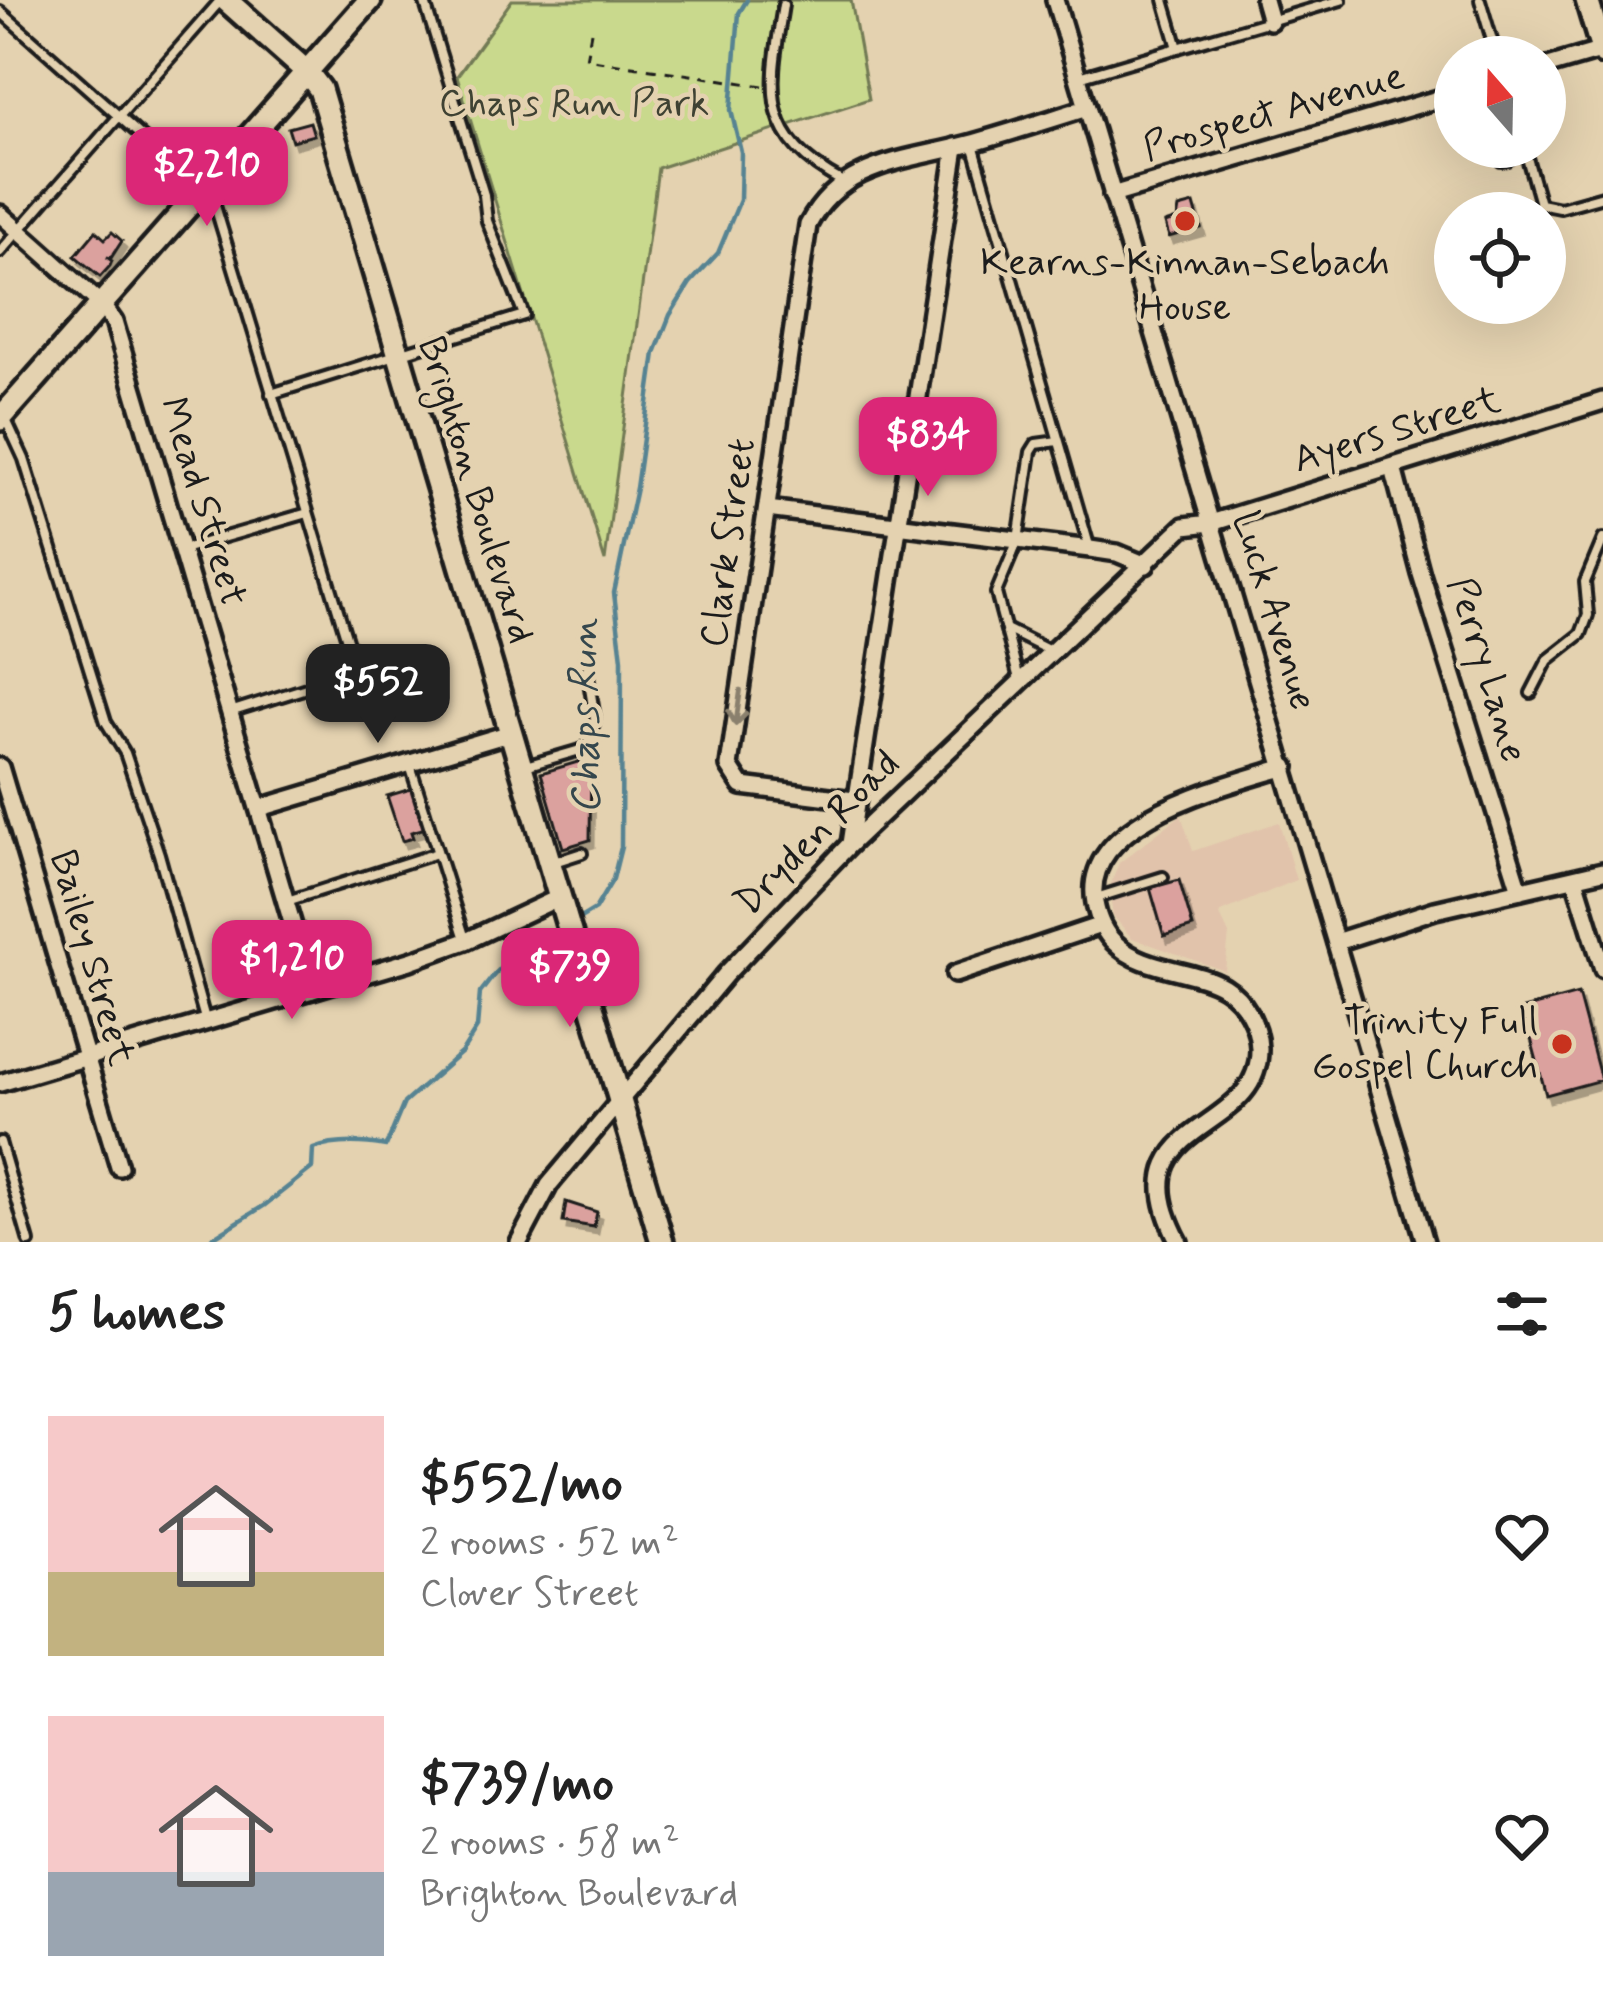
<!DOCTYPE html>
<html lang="en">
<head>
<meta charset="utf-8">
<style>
	body { margin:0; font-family:Mynerve,sans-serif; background:#f2f2f2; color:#222; height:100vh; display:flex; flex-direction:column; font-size:45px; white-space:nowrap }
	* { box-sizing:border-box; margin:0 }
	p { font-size:39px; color:#767676 }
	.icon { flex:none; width:66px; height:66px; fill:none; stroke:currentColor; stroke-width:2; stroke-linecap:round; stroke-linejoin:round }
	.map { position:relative; height:1242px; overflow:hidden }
	.sheet { display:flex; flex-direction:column; background:#fff; flex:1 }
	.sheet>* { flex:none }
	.needle { width:78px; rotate:340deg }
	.controls { position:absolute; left:1434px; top:36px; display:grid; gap:24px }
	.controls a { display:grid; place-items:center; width:132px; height:132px; border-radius:50%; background:#fff; box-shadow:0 12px 48px #0002; font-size:60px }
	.price { position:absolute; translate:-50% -102px; padding:0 27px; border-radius:24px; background:#db2777; color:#fff; font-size:39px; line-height:78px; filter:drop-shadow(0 3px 6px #0008) }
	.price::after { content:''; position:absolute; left:50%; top:72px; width:36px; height:27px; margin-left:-18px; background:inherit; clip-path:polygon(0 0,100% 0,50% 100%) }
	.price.on { background:#222; color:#fff }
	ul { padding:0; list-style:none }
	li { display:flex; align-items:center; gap:36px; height:300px; padding:0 48px }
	li span { display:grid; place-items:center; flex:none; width:336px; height:240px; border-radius:0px; color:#555 }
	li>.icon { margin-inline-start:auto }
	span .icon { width:144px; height:144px; fill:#fffc; stroke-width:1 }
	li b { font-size:51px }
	h2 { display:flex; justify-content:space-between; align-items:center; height:144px; padding:0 48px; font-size:51px }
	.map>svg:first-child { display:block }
	.built { fill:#e1c3ab }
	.green { fill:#c9d98d; stroke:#727a54; stroke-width:3 }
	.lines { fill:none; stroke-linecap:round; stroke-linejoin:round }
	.stream { stroke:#578392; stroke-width:4.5 }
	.building { fill:#dba19e; stroke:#1c1c1c; stroke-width:3; filter:url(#shadow) }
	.lane-casing { stroke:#1c1c1c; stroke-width:16 }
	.street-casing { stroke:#1c1c1c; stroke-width:24 }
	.secondary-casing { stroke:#1c1c1c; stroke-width:30 }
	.path { stroke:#1c1c1c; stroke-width:3; stroke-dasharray:9 9; stroke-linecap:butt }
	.lane { stroke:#e4d2b0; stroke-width:8 }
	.street { stroke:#e4d2b0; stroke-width:15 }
	.secondary { stroke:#e4d2b0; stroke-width:21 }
	.oneway { stroke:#8a806d }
	.poi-dot { fill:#c8321e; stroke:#e4d2b0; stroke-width:4.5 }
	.labels { text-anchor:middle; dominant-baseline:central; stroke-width:9; stroke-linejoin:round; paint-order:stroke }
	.park-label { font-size:39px; fill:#3f4233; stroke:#e4d2b0 }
	.street-label { font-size:39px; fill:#1c1c1c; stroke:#e4d2b0 }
	.poi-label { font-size:39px; fill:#1c1c1c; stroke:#e4d2b0 }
	.water-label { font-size:42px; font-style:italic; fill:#35474d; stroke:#e4d2b0 }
</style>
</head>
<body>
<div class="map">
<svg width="1603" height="1242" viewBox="0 0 1603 1242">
	<defs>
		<filter id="shadow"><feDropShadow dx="4" dy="7" stdDeviation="0" flood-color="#0004"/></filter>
	</defs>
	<rect width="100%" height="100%" fill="#e4d2b0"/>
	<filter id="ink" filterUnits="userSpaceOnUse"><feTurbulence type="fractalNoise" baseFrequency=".00833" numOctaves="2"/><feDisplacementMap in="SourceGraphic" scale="24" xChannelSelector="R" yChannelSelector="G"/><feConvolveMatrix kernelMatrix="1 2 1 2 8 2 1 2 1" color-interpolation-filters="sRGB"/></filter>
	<g filter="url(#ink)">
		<path class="built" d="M1181 815 1193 851 1279 822 1296 880 1219 913 1229 934 1225 971 1132 938 1113 916 1109 889 1119 863Z"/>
		<path class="green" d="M512 0H851L869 99 658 168 605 561 457 76Z"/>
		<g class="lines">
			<g class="stream">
				<path d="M572 923 595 909 613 879 621 847 622 659 614 593 636 488 655 353 670 315 690 283 718 253 740 200 741 152 731 110 739 13 747 0"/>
				<path d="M206 1242 265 1205 312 1168 313 1149C335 1141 363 1142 386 1146L404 1103 462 1052 477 1028 480 993 494 975 511 957 562 928"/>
			</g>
		</g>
		<g class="building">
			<path d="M310 122 314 135 292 141 288 128Z"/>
			<path d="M1194 204 1201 228 1169 237 1165 223 1177 219 1179 208Z"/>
			<path d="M96 231 105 239 112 232 122 241 111 258 107 257 112 261 110 266 100 277 75 256Z"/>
			<path d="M591 758 590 840 563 848 541 773Z"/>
			<path d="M414 788 426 828 411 832 413 838 402 841 387 796Z"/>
			<path d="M1179 880 1193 927 1164 936 1150 888Z"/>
			<path d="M1578 994 1601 1080 1546 1095 1523 1009Z"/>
			<path d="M566 1202 597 1212 594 1227 563 1222Z"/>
		</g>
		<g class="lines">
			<defs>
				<g id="lane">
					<path d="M1164 0 1178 48"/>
					<path d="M1480 0 1497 57"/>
					<path d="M783 5C770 88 757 136 843 182"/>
					<path d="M0 11 201 189"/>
					<path d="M1079 77 1341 0"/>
					<path d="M973 144 1090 549"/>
					<path d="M1487 147 1501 161 1508 160 1521 147"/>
					<path d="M1524 147 1540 204 1560 208 1603 196"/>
					<path d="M209 186 355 666 348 675 230 712"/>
					<path d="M0 252 220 1"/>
					<path d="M271 394 524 315 487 221 484 195 424 0"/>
					<path d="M6 420 24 459 106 722 125 753 159 854 205 1019"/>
					<path d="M183 549 308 513"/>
					<path d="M1008 630 1050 651"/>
					<path d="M1019 679 996 593 1018 540 1031 452 1036 444 1058 441"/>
					<path d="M1531 693 1548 660 1581 634 1588 615 1585 582 1603 539"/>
					<path d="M410 765 465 939"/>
					<path d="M522 767 587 748 595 719 587 669"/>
					<path d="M551 863 582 853"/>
					<path d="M1096 898 1163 877"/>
					<path d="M287 901 437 853"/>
					<path d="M0 1142 29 1242"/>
				</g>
				<g id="street">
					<path d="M1055 0 1425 1242"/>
					<path d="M1264 0 1270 21"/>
					<path d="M1545 67 1603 50"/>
					<path d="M1112 195 1455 94"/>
					<path d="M0 214 102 305 114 322 312 990"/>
					<path d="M1393 468 1421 574 1520 890"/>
					<path d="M767 509 1090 549 1117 553 1146 565"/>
					<path d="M0 767 119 1167"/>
					<path d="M854 800 742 786 729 766 808 225C842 161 907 161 969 144 1009 133 1048 120 1087 108"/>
					<path d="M260 808 511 733"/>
					<path d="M850 844 956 147"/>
					<path d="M1575 879 1603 969"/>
					<path d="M1336 942 1435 910 1603 871"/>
					<path d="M955 974 1101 925"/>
					<path d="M0 1083 410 961 466 941 560 897"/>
					<path d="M519 1242 549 1185 726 974 850 844 1184 526 1211 523 1603 401"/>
					<path d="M1179 1242C1112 1117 1261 1138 1259 1048 1258 1024 1245 1000 1224 987 1192 968 1142 971 1115 943 1103 932 1098 919 1095 903 1079 819 1229 785 1286 767"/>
				</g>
				<g id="secondary">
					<path d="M226 0 307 72 320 89 662 1242"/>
					<path d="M1587 0 1603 53"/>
					<path d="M0 419 370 0"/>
				</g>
			</defs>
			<use href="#lane" class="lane-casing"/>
			<use href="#street" class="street-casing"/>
			<use href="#secondary" class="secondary-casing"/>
			<path class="path" d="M591 32 586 59 763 86"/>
			<use href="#lane" class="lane"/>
			<use href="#street" class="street"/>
			<use href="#secondary" class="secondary"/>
		</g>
		<defs><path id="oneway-shaft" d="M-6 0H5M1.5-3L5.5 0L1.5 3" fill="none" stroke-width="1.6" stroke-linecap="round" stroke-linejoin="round" transform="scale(3)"/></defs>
		<use class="oneway" href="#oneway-shaft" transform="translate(738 708) rotate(98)"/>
	</g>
	<g class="poi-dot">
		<circle cx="1185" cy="221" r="12"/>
		<circle cx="1562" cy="1044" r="12"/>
	</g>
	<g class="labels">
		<g class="park-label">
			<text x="574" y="104">Chaps Run Park</text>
		</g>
		<g class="street-label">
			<text transform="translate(1274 113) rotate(-16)">Prospect Avenue</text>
			<text transform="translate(1397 431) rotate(-17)">Ayers Street</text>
			<text transform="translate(475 490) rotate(73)">Brighton Boulevard</text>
			<text transform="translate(202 502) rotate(73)">Mead Street</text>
			<text transform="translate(729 543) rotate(-82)">Clark Street</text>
			<text transform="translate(1273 611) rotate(73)">Luck Avenue</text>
			<text transform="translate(1486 670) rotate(73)">Perry Lane</text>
			<text transform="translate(818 834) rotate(-45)">Dryden Road</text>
			<text transform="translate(91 958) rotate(74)">Bailey Street</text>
		</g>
		<g class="poi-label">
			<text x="1185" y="263">Kearns-Kinnan-Sebach<tspan x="1185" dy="45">House</tspan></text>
			<text x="1538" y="1022" text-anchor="end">Trinity Full<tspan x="1538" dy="45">Gospel Church</tspan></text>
		</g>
		<g class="water-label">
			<text transform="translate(586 716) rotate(-91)">Chaps Run</text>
		</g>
	</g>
</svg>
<div class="controls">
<a><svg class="needle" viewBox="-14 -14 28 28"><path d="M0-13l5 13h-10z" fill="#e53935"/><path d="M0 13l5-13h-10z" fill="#767676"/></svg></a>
<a><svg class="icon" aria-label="locate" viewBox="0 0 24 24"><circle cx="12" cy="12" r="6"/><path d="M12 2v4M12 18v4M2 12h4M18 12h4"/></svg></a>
</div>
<b class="price" style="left:207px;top:229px">$2,210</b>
<b class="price" style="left:928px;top:499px">$834</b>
<b class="price on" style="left:378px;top:746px">$552</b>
<b class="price" style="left:292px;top:1022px">$1,210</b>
<b class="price" style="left:570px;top:1030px">$739</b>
</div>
<section class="sheet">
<h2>5 homes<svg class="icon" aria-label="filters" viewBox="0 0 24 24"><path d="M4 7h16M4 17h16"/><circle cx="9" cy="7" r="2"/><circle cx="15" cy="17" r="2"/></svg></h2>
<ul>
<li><span style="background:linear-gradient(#f6c9c9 65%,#c2b280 0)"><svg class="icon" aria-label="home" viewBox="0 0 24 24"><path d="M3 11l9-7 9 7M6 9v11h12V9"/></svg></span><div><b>$552/mo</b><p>2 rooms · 52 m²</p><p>Clover Street</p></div><svg class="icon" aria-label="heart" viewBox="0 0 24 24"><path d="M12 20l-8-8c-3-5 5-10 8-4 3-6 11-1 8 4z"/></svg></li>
<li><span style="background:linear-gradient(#f6c9c9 65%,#9aa5b1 0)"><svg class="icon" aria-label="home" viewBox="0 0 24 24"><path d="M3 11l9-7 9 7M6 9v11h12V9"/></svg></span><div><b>$739/mo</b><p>2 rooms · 58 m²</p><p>Brighton Boulevard</p></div><svg class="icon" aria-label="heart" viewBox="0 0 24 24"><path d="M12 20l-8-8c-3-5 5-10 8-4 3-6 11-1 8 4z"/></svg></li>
</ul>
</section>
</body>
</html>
